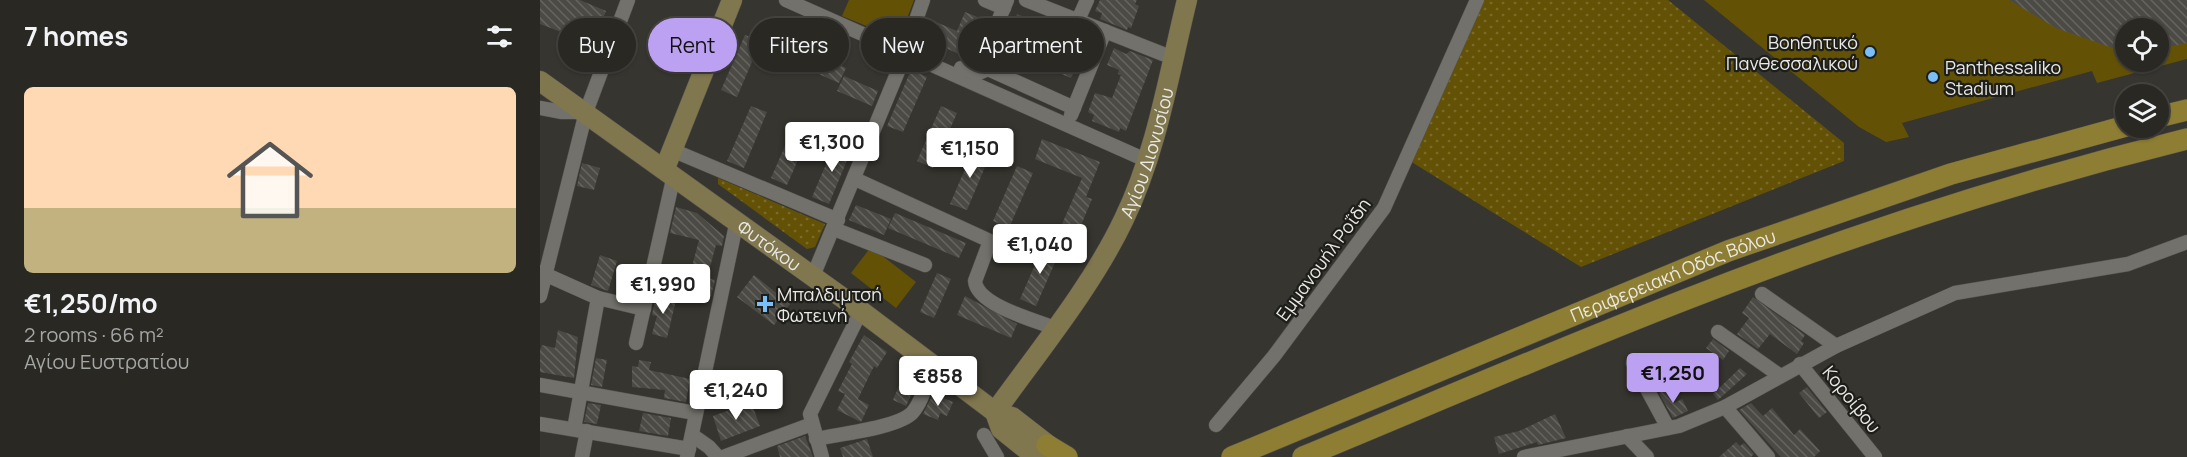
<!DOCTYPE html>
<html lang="en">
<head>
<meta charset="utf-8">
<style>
	body { margin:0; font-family:Manrope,sans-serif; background:#353430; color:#f1f3f6; height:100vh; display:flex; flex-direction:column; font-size:22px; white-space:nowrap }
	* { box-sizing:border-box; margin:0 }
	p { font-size:20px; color:#a5a6a6 }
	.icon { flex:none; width:33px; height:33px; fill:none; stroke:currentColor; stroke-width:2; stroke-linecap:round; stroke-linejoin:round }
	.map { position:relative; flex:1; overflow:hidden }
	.sheet { display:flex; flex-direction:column; background:#292823; width:540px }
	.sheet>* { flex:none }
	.guide { position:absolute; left:18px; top:18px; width:570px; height:54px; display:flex; gap:12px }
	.tools { position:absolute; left:1575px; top:18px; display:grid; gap:12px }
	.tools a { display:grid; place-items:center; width:54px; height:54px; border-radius:50%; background:#292823; box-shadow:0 2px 4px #0004,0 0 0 2px #454441; font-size:30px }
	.price { position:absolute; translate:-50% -51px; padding:0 14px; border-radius:6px; background:#fff; color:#222; font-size:20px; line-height:39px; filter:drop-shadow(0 2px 3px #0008) }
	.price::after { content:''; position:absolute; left:50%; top:36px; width:18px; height:14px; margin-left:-9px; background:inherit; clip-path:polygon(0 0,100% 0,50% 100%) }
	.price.active { background:#bca0f2; color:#111 }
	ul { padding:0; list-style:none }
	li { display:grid; align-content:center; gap:12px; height:318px; padding:0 24px }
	li span { display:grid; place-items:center; height:186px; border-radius:9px; color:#555 }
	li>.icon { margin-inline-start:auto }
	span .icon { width:108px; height:108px; fill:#fffc; stroke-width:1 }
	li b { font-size:26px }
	h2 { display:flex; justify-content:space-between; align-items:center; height:72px; padding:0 24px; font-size:26px }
	.tag { padding:0 21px; border-radius:27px; background:#292823; box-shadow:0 2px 4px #0004,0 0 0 2px #454441; font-size:21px; line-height:54px }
	.tag.active { background:#bca0f2; color:#111 }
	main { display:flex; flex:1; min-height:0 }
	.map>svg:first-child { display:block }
	.grass { fill:url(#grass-dots) }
	.green { fill:#635206; fill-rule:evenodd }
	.building { fill:url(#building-back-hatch) }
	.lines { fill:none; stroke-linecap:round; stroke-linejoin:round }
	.street-casing { stroke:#53524d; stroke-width:15 }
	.secondary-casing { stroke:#53524d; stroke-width:21 }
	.primary-casing { stroke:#53524d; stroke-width:22 }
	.street { stroke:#73716b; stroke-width:14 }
	.secondary { stroke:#80774f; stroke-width:20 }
	.primary { stroke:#8e7e33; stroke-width:21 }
	.poi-dot { fill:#7abff8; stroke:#1d1d1a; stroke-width:2 }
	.labels { text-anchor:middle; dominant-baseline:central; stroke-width:4.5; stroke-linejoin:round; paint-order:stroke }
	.poi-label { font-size:18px; fill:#eae9e5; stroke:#1d1d1a; text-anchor:start }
	.street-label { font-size:18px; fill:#eae9e5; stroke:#1d1d1a }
</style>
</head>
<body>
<main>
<section class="sheet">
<h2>7 homes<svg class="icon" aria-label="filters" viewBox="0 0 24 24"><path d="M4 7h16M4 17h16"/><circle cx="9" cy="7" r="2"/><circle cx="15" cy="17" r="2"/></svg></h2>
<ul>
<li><span style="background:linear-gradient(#ffd9b3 65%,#c2b280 0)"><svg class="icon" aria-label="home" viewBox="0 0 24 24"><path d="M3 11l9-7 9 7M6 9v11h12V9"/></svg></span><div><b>€1,250/mo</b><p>2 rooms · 66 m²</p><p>Αγίου Ευστρατίου</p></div></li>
</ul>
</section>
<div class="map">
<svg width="1647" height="457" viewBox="0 0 1647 457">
	<defs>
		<pattern id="grass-dots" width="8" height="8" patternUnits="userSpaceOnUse" patternTransform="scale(1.5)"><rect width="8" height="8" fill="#635206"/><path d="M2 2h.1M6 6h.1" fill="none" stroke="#7a6b2a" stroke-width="1.8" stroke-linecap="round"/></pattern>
		<pattern id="building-back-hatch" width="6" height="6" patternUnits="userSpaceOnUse" patternTransform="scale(1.5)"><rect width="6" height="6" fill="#4c4a44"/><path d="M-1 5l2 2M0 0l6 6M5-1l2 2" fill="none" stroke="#66645f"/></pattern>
	</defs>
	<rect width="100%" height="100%" fill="#37352f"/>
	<g class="grass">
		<path d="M938 0H1128L1304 143V161L1041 267 870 161Z"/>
		<path d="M178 178 285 224 275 247 267 249 178 184Z"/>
	</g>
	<g class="green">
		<path d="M309 0H374L361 34 356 38 302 16Z"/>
		<path d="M1164 0H1647V59L1557 83 1552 71 1362 123 1369 137 1346 142 1319 127ZM1586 28H1618V62H1586Z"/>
		<path d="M331 247 376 282 356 308 311 273Z"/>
	</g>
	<g class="building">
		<path d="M0 0H40L66 11 53 44 0 24Z"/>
		<path d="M560 0H597L595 4 599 6 591 28 588 27 587 30 560 19 562 13 555 11Z"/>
		<path d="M1469 0H1647V43L1618 49V28H1586V50L1570 47 1516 28Z"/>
		<path d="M425 12 440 18 437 23 446 27 434 54 425 51 423 56 397 44 399 39 390 35 396 22 417 31Z"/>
		<path d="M477 14 497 22 499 25 493 39 513 46 519 31 541 40 536 52 541 54 531 78 509 69 511 64 489 56 487 60 461 50 460 46 468 25 473 27Z"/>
		<path d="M240 28 274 44 268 59 233 43Z"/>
		<path d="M205 35 221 41 197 97 181 90Z"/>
		<path d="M574 48 586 54 590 51 613 60 586 131 580 128 579 132 552 121 554 115 548 112 555 93 572 98 581 75 578 74 579 70 567 65Z"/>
		<path d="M272 52 306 68 299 83 265 68Z"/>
		<path d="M371 70 387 77 363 132 347 126Z"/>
		<path d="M304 76 338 91 332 106 297 91Z"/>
		<path d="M211 106 227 112 204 168 187 161Z"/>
		<path d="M401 106 417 113 393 168 377 161Z"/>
		<path d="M255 123 271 130 247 185 231 178Z"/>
		<path d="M502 139 560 162 546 197 552 199 529 254 512 247 542 178 495 159Z"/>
		<path d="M296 141 312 148 289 204 272 197Z"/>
		<path d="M434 148 450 155 427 210 410 204Z"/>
		<path d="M42 163 60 168 54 190 37 186Z"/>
		<path d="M477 166 493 173 469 228 453 221Z"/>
		<path d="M316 205 351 219 344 235 309 220Z"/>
		<path d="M136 207 157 213 184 236 182 246 176 245 167 278 175 280 171 296 136 287 139 272 150 274 159 240 130 233Z"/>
		<path d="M355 213 426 243 419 258 348 228Z"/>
		<path d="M504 244 520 251 496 306 480 299Z"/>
		<path d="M60 255 77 261 68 291 51 285Z"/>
		<path d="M397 273 411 279 394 318 380 312Z"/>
		<path d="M214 275 250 304 234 325 197 297Z"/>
		<path d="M116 295 136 300 127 338 112 334 117 316 112 315Z"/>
		<path d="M425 296 477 324 471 338 417 315Z"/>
		<path d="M1213 297 1265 335 1261 341 1264 343 1257 354 1230 334 1218 349 1197 334 1209 318 1202 313Z"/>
		<path d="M18 330 38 337 34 378 0 372V350L2 345 15 348Z"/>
		<path d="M324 335 347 352 337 368 334 366 318 399 329 405 321 422 297 410 305 394 298 391 312 364 309 362Z"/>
		<path d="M1173 339 1189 351 1183 360 1166 348Z"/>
		<path d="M56 358 67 360 62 387 51 385Z"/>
		<path d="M99 360 111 362 109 370 150 379 146 402 124 398 125 390 92 387V366L98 367Z"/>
		<path d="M1200 368 1207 374 1178 400 1173 394Z"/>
		<path d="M365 371 379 378 366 406 353 400Z"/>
		<path d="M1267 387 1287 412 1279 418 1259 393Z"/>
		<path d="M1128 389 1134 403 1142 399 1148 411 1133 418 1119 393Z"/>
		<path d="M393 394 413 402 407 416 400 413 398 420 383 414Z"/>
		<path d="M211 402 220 426 181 441 173 416Z"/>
		<path d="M48 403 61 405 57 424 44 422Z"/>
		<path d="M1211 403 1223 416 1232 408 1254 435 1260 429 1280 451 1274 457H1241L1199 410Z"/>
		<path d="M103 413 131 418 128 436 99 431Z"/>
		<path d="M1015 414 1026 438 998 445 997 442 959 454 954 437 979 431Z"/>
		<path d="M265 436 273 457H240L237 446Z"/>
		<path d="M327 439 333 457H303L300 448Z"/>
		<path d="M1196 442 1200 446 1204 443 1214 454 1211 457H1179Z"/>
	</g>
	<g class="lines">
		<defs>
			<g id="street">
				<path d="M246 0 608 161"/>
				<path d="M445 0 464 8"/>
				<path d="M486 0 633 58"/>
				<path d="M538 20 547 0"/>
				<path d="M421 68 436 74 448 69 534 108"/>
				<path d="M436 74 467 0"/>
				<path d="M0 108 22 112H45"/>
				<path d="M531 115 565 31"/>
				<path d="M132 150 298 220"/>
				<path d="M315 179 450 241 435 281C437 305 494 320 515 328"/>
				<path d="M294 229 385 265"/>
				<path d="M0 272 58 298 104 309"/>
				<path d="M273 276 359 69 383 0"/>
				<path d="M1222 294 1296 346"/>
				<path d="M0 296 46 112 88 0"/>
				<path d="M1178 332 1239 375"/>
				<path d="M96 343 134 175"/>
				<path d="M1093 363 1128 428"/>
				<path d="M1260 364 1335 457"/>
				<path d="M0 385 155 413"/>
				<path d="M1185 407 1228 457"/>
				<path d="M0 424 149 449"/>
				<path d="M676 425 734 356 844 208 937 0"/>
				<path d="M34 429 58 298"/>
				<path d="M152 435 169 447 178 457"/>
				<path d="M444 435 457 457"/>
				<path d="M1087 436 1107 457"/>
				<path d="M276 439C298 434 357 428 372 413 383 401 387 380 393 366"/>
				<path d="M42 457 47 431"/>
				<path d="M147 457 197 220"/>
				<path d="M183 457 272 424"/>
				<path d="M282 457 270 414 321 311"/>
				<path d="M984 457 1139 426 1185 407 1296 346 1415 293 1588 264 1647 242"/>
			</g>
			<g id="secondary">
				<path id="s1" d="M0 81 321 311 455 412 472 417 521 455"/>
				<path d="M125 168 192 0"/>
				<path id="s2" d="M455 412C498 352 553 285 584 219 617 151 629 73 647 0"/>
				<path d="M455 412 461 429 496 457"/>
			</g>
			<g id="primary">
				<path d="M1618 117 1647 110"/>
				<path d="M507 445 527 457"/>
				<path id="s3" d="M692 457 1188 251 1411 174 1586 126"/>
				<path d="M763 457C891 404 1018 349 1147 299 1310 235 1477 181 1647 139"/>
			</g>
		</defs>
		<use href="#street" class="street-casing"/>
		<use href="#secondary" class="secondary-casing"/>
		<use href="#primary" class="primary-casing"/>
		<use href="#street" class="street"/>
		<use href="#secondary" class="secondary"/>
		<use href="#primary" class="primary"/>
	</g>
	<g class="poi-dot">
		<circle cx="1330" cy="52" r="6"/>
		<circle cx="1393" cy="77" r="6"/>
		<path d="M222 295h6v6h6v6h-6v6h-6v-6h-6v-6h6z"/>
	</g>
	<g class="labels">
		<g class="poi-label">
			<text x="1318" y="42" text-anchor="end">Βοηθητικό<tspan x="1318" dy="21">Πανθεσσαλικού</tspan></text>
			<text x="1405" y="67">Panthessaliko<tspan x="1405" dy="21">Stadium</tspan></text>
			<text x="237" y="294">Μπαλδιμτσή<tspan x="237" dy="21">Φωτεινή</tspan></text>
		</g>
		<g class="street-label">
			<text stroke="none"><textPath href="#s2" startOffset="303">Αγίου Διονυσίου</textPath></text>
			<text stroke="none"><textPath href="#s1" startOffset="282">Φυτόκου</textPath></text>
			<text transform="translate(783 259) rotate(-54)">Εμμανουήλ Ροΐδη</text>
			<text stroke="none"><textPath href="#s3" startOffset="477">Περιφερειακή Οδός Βόλου</textPath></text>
			<text transform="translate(1312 399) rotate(51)">Κοροίβου</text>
		</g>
	</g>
</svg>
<div class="tools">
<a><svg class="icon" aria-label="locate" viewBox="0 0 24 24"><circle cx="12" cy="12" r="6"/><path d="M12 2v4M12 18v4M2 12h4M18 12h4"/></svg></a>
<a><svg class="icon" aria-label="layers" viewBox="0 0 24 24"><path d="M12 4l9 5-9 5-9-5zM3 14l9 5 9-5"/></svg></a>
</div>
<b class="price" style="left:292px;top:173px">€1,300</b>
<b class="price" style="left:430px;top:179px">€1,150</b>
<b class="price" style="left:500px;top:275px">€1,040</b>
<b class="price" style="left:123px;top:315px">€1,990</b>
<b class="price active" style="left:1133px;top:404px">€1,250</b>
<b class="price" style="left:398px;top:407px">€858</b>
<b class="price" style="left:196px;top:421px">€1,240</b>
<div class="guide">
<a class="tag">Buy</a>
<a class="tag active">Rent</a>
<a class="tag">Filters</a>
<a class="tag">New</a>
<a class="tag">Apartment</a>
</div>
</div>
</main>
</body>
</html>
